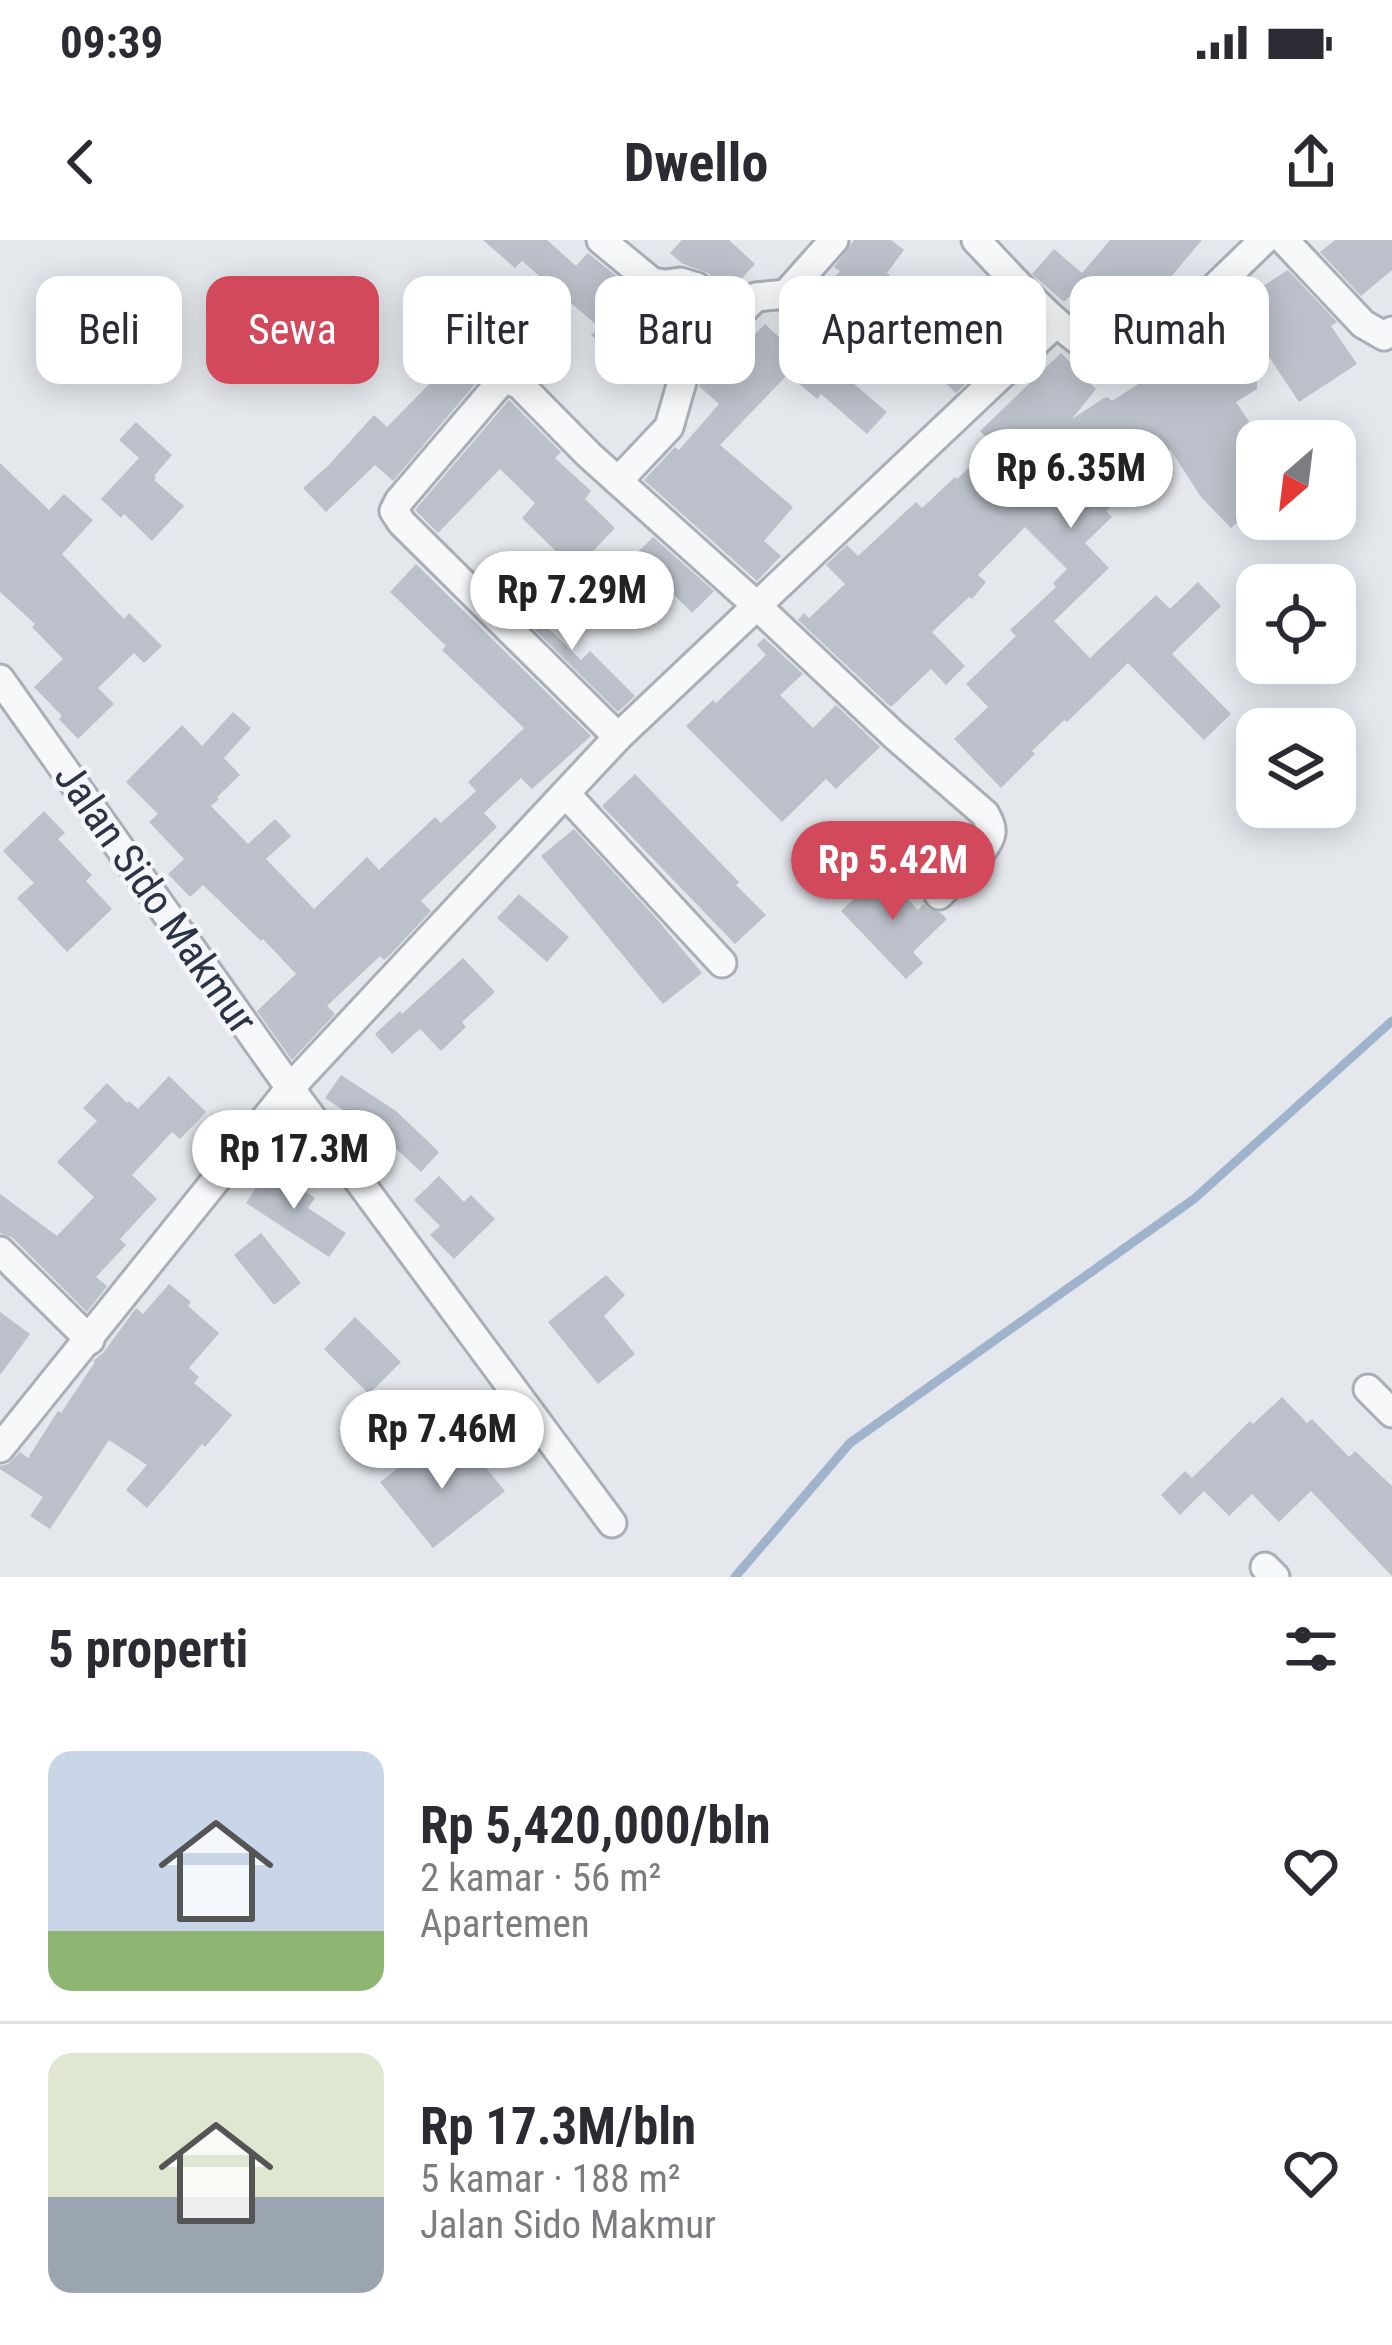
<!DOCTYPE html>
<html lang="id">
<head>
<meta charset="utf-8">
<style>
	body { margin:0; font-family:"Roboto Condensed",sans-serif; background:#f2f2f3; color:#2b2b33; height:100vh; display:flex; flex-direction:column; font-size:45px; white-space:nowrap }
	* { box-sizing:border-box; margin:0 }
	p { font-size:39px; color:#7c7c81 }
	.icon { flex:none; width:66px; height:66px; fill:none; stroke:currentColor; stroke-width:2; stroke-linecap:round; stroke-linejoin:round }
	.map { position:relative; height:1337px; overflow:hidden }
	.details { display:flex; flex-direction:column; background:#fff; flex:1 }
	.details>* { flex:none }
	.top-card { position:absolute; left:36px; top:36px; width:1320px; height:108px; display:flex; gap:24px }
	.needle { width:78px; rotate:208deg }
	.tools { position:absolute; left:1236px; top:180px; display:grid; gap:24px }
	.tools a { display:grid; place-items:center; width:120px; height:120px; border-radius:24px; background:#fff; box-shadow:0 6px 30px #0003; font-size:60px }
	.price { position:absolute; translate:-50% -102px; padding:0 27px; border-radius:42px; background:#fff; color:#222; font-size:39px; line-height:78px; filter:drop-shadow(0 3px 6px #0008) }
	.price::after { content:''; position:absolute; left:50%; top:72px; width:36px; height:27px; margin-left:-18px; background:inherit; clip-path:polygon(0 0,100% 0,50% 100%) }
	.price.selected { background:#d1495b; color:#fff }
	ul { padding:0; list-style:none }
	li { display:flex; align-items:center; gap:36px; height:300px; padding:0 48px }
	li+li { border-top:3px solid #e1e1e2 }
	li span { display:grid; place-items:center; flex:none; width:336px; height:240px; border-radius:24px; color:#555 }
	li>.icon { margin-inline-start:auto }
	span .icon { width:144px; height:144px; fill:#fffc; stroke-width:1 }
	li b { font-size:51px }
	h2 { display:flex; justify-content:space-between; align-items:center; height:144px; padding:0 48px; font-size:51px }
	.chip { padding:0 42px; border-radius:24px; background:#fff; box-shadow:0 6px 30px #0003; font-size:42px; line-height:108px }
	.chip.selected { background:#d1495b; color:#fff }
	.status { display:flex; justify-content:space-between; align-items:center; height:84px; padding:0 60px; background:#fff; direction:ltr }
	.status svg { height:33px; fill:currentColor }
	header { display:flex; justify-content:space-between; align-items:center; height:156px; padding:0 48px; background:#fff; font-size:54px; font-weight:700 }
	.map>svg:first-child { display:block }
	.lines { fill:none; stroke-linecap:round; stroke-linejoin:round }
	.stream { stroke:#9fb4cc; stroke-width:9 }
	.building { fill:#bbc0ca }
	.minor-casing { stroke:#a9aeb7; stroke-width:33 }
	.minor { stroke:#f7f8fa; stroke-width:27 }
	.labels { text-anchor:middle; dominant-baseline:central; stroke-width:9; stroke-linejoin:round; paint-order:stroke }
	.street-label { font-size:42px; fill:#2b3445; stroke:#f4f6f9 }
</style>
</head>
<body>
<div class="status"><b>09:39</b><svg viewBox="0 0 49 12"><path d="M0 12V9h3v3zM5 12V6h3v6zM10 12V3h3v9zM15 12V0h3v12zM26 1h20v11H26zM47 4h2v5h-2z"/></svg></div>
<header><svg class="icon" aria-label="back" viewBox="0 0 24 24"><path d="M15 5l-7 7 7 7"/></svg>Dwello<svg class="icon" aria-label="share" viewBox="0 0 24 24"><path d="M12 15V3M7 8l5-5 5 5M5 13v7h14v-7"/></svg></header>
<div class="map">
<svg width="1392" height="1337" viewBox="0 0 1392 1337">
	<rect width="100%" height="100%" fill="#e4e7ec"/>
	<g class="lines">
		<path class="stream" d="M735 1337 850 1203 1194 959 1392 781"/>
	</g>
	<g class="building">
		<path d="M483 0H547L576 26 588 13 641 56 656 65 660 61 679 60 688 63 706 80 690 96 663 133 623 98 610 112 591 95 599 87 522 21 515 28Z"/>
		<path d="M682 0H729L755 24 729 52 708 33 683 24 670 13Z"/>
		<path d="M854 0H891L904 10 887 33 933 71 958 44 993 76 1003 65 1022 83 984 126 956 153 935 133 930 139 915 126 912 131 891 113 888 117 868 100 840 132 887 172 867 194 821 154 817 159 788 134 720 205 793 267 764 301 781 316 757 341 644 240 675 207 679 210 719 164 699 146 717 119 744 93 750 99 765 84 781 99 840 31 834 27Z"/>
		<path d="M1110 0H1202L1164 45 1178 56 1166 70 1155 80 1140 68 1118 94 1071 55 1064 62 1032 34 1054 9 1082 33Z"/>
		<path d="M1335 0H1392V30L1361 56 1320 12Z"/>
		<path d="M1288 30 1337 82 1331 86 1357 124 1299 162 1257 99V149L1236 162 1257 194V263L1231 288 1201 257 1170 209 1106 271 1112 277 1085 303 1109 328 1054 381 1090 418 1156 355 1170 369 1198 342 1221 366 1172 414 1231 474 1204 500 1128 423 1067 482 1064 480 1032 511 1035 514 1001 548 954 499 988 467 966 444 1016 396 1010 390 1056 347 1053 343 1067 329 1025 287 978 335 986 342 972 359 969 357 932 392 965 426 946 445 931 429 891 467 798 380 804 373 809 378 845 344 826 325 847 305 858 316 916 262 922 268 955 237 957 239 993 205 980 191 1061 113 1096 149 1072 179 1104 158 1108 157 1112 161 1177 119 1174 113 1202 95 1212 111 1258 82 1243 59Z"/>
		<path d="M456 37 484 61 447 104 410 73 428 52 436 59Z"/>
		<path d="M458 115 481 137 393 241 375 225 326 272 303 248 328 226 374 175 387 187Z"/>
		<path d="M509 160 561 212 555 218 591 251 585 259 615 288 575 330 522 278 535 263 500 229 438 293 415 270Z"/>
		<path d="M136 182 172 215 154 236 156 238 154 240 184 266 152 301 124 274 121 278 101 259 139 218 119 200Z"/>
		<path d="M0 223 49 270 64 254 93 280 62 314 124 379 129 373 162 406 144 423 134 413 98 448 114 464 78 499 59 479 62 476 34 447 63 419 32 387 35 384 0 352Z"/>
		<path d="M653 297 714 351 692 373 635 315Z"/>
		<path d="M416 324 591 496 532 549 521 538 484 573 497 587 421 661 431 671 389 716 384 720 380 716 327 766 335 774 292 820 257 771 296 734 263 699 261 701 203 645 190 657 168 634 184 619 149 582 158 574 126 542 182 485 202 506 233 472 251 488 224 518 240 535 217 557 219 559 211 566 248 604 275 579 291 596 266 619 314 669 367 617 379 630 435 577 441 583 476 551 468 542 524 488 442 410 446 406 390 352Z"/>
		<path d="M514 342 539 367 533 373 581 420 590 411 635 456 618 472 501 356Z"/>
		<path d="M764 398 803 434 780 455 813 488 836 465 880 507 836 549 826 539 782 582 686 486 713 460 716 463 766 415 757 405Z"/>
		<path d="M635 534 739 642 736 645 766 675 735 704 602 566Z"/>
		<path d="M44 571 65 593 58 599 92 635 86 641 112 669 67 712 17 658 34 643 3 611Z"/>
		<path d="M574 589 655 677 702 733 663 764 541 616Z"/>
		<path d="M882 632 918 670 924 664 927 668 941 673 947 679 913 712 923 723 906 739 841 671Z"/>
		<path d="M519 654 569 697 547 722 497 678Z"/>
		<path d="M463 718 495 752 462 782 466 787 441 811 420 789 392 814 375 794 400 771 402 774Z"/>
		<path d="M341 835 396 871 439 912 421 932 385 898 325 858Z"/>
		<path d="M169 836 206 872 180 899 172 892 132 935 157 959 120 999 126 1005 96 1037 107 1046 87 1072 13 998 0 993V954L57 996 94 957 57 922 97 881 83 868 107 843 127 863 129 861 138 869Z"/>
		<path d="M269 928 315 958 308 968 346 993 329 1017 246 963Z"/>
		<path d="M439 936 464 962 471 955 495 979 454 1019 430 995 440 986 414 960Z"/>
		<path d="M261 993 301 1043 274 1065 234 1015Z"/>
		<path d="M606 1035 625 1055 604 1076 635 1114 598 1144 548 1082Z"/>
		<path d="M169 1044 191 1062 188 1066 219 1093 189 1128 199 1137 194 1143 232 1175 205 1207 202 1204 147 1268 126 1250 147 1225 109 1200 50 1289 30 1276 43 1257 0 1229V1226L8 1224 20 1212 28 1218 58 1171 61 1173 95 1122 93 1121 104 1112 136 1068 143 1074Z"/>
		<path d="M0 1072 30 1094 0 1135Z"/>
		<path d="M355 1077 401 1122 369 1154 324 1109Z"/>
		<path d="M1282 1157 1307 1183 1312 1179 1349 1217 1355 1211 1392 1246V1336L1311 1251 1279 1282 1252 1254 1229 1276 1204 1251 1180 1275 1161 1255 1185 1231 1192 1238 1250 1181 1253 1184Z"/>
		<path d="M468 1206 505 1251 433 1308 380 1242 424 1208 440 1228Z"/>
	</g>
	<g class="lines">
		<defs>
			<g id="minor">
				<path d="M601 0 652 42 666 44 680 42 697 47 731 79"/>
				<path d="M976 0C1006 31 1080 118 1122 122 1133 123 1140 117 1148 112L1264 0"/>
				<path d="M1284 0 1363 84 1384 96 1392 91"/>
				<path d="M618 241 669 187 685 131 704 107 756 57 786 54 834 0"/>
				<path d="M0 439 290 848 612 1283"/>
				<path d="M618 497 402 283 394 271 399 261 504 138 520 145 589 215 755 364 894 495 985 574C988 580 992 586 991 593 989 610 952 642 939 655"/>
				<path d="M566 554 722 723"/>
				<path d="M0 1011 90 1100"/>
				<path d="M1368 1149 1392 1173"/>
				<path d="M0 1208 290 848 618 497 1056 83"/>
				<path d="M1265 1327 1275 1337"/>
			</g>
		</defs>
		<use href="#minor" class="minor-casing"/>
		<use href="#minor" class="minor"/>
	</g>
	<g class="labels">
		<g class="street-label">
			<text transform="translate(156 658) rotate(55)">Jalan Sido Makmur</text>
		</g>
	</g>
</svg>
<div class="tools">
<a><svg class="needle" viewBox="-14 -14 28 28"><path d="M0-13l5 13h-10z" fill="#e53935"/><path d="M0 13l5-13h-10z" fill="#7c7c81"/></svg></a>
<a><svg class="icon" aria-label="locate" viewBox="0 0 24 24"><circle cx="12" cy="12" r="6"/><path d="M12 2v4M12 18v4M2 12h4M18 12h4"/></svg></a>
<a><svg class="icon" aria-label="layers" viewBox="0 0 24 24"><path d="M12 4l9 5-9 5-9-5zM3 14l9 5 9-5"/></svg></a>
</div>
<b class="price" style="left:1071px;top:291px">Rp 6.35M</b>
<b class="price" style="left:572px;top:413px">Rp 7.29M</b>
<b class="price selected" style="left:893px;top:683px">Rp 5.42M</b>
<b class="price" style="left:294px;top:972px">Rp 17.3M</b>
<b class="price" style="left:442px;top:1252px">Rp 7.46M</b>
<div class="top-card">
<a class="chip">Beli</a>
<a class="chip selected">Sewa</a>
<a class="chip">Filter</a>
<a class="chip">Baru</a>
<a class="chip">Apartemen</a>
<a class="chip">Rumah</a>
</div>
</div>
<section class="details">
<h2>5 properti<svg class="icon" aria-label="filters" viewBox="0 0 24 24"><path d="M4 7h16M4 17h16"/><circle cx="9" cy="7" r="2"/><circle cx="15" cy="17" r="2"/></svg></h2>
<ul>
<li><span style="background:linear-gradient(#c9d6e8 75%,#8fb573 0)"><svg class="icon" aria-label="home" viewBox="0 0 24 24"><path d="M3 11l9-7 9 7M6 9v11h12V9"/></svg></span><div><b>Rp 5,420,000/bln</b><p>2 kamar · 56 m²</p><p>Apartemen</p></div><svg class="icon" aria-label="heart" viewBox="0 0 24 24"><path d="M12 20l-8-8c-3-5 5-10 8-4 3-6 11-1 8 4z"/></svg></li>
<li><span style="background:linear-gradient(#dfe7d0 60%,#9aa5b1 0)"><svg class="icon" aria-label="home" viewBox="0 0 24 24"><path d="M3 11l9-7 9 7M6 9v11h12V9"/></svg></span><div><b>Rp 17.3M/bln</b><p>5 kamar · 188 m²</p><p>Jalan Sido Makmur</p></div><svg class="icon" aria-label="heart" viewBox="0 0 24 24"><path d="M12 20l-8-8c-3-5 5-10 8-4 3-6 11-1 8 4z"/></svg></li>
</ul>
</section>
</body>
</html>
